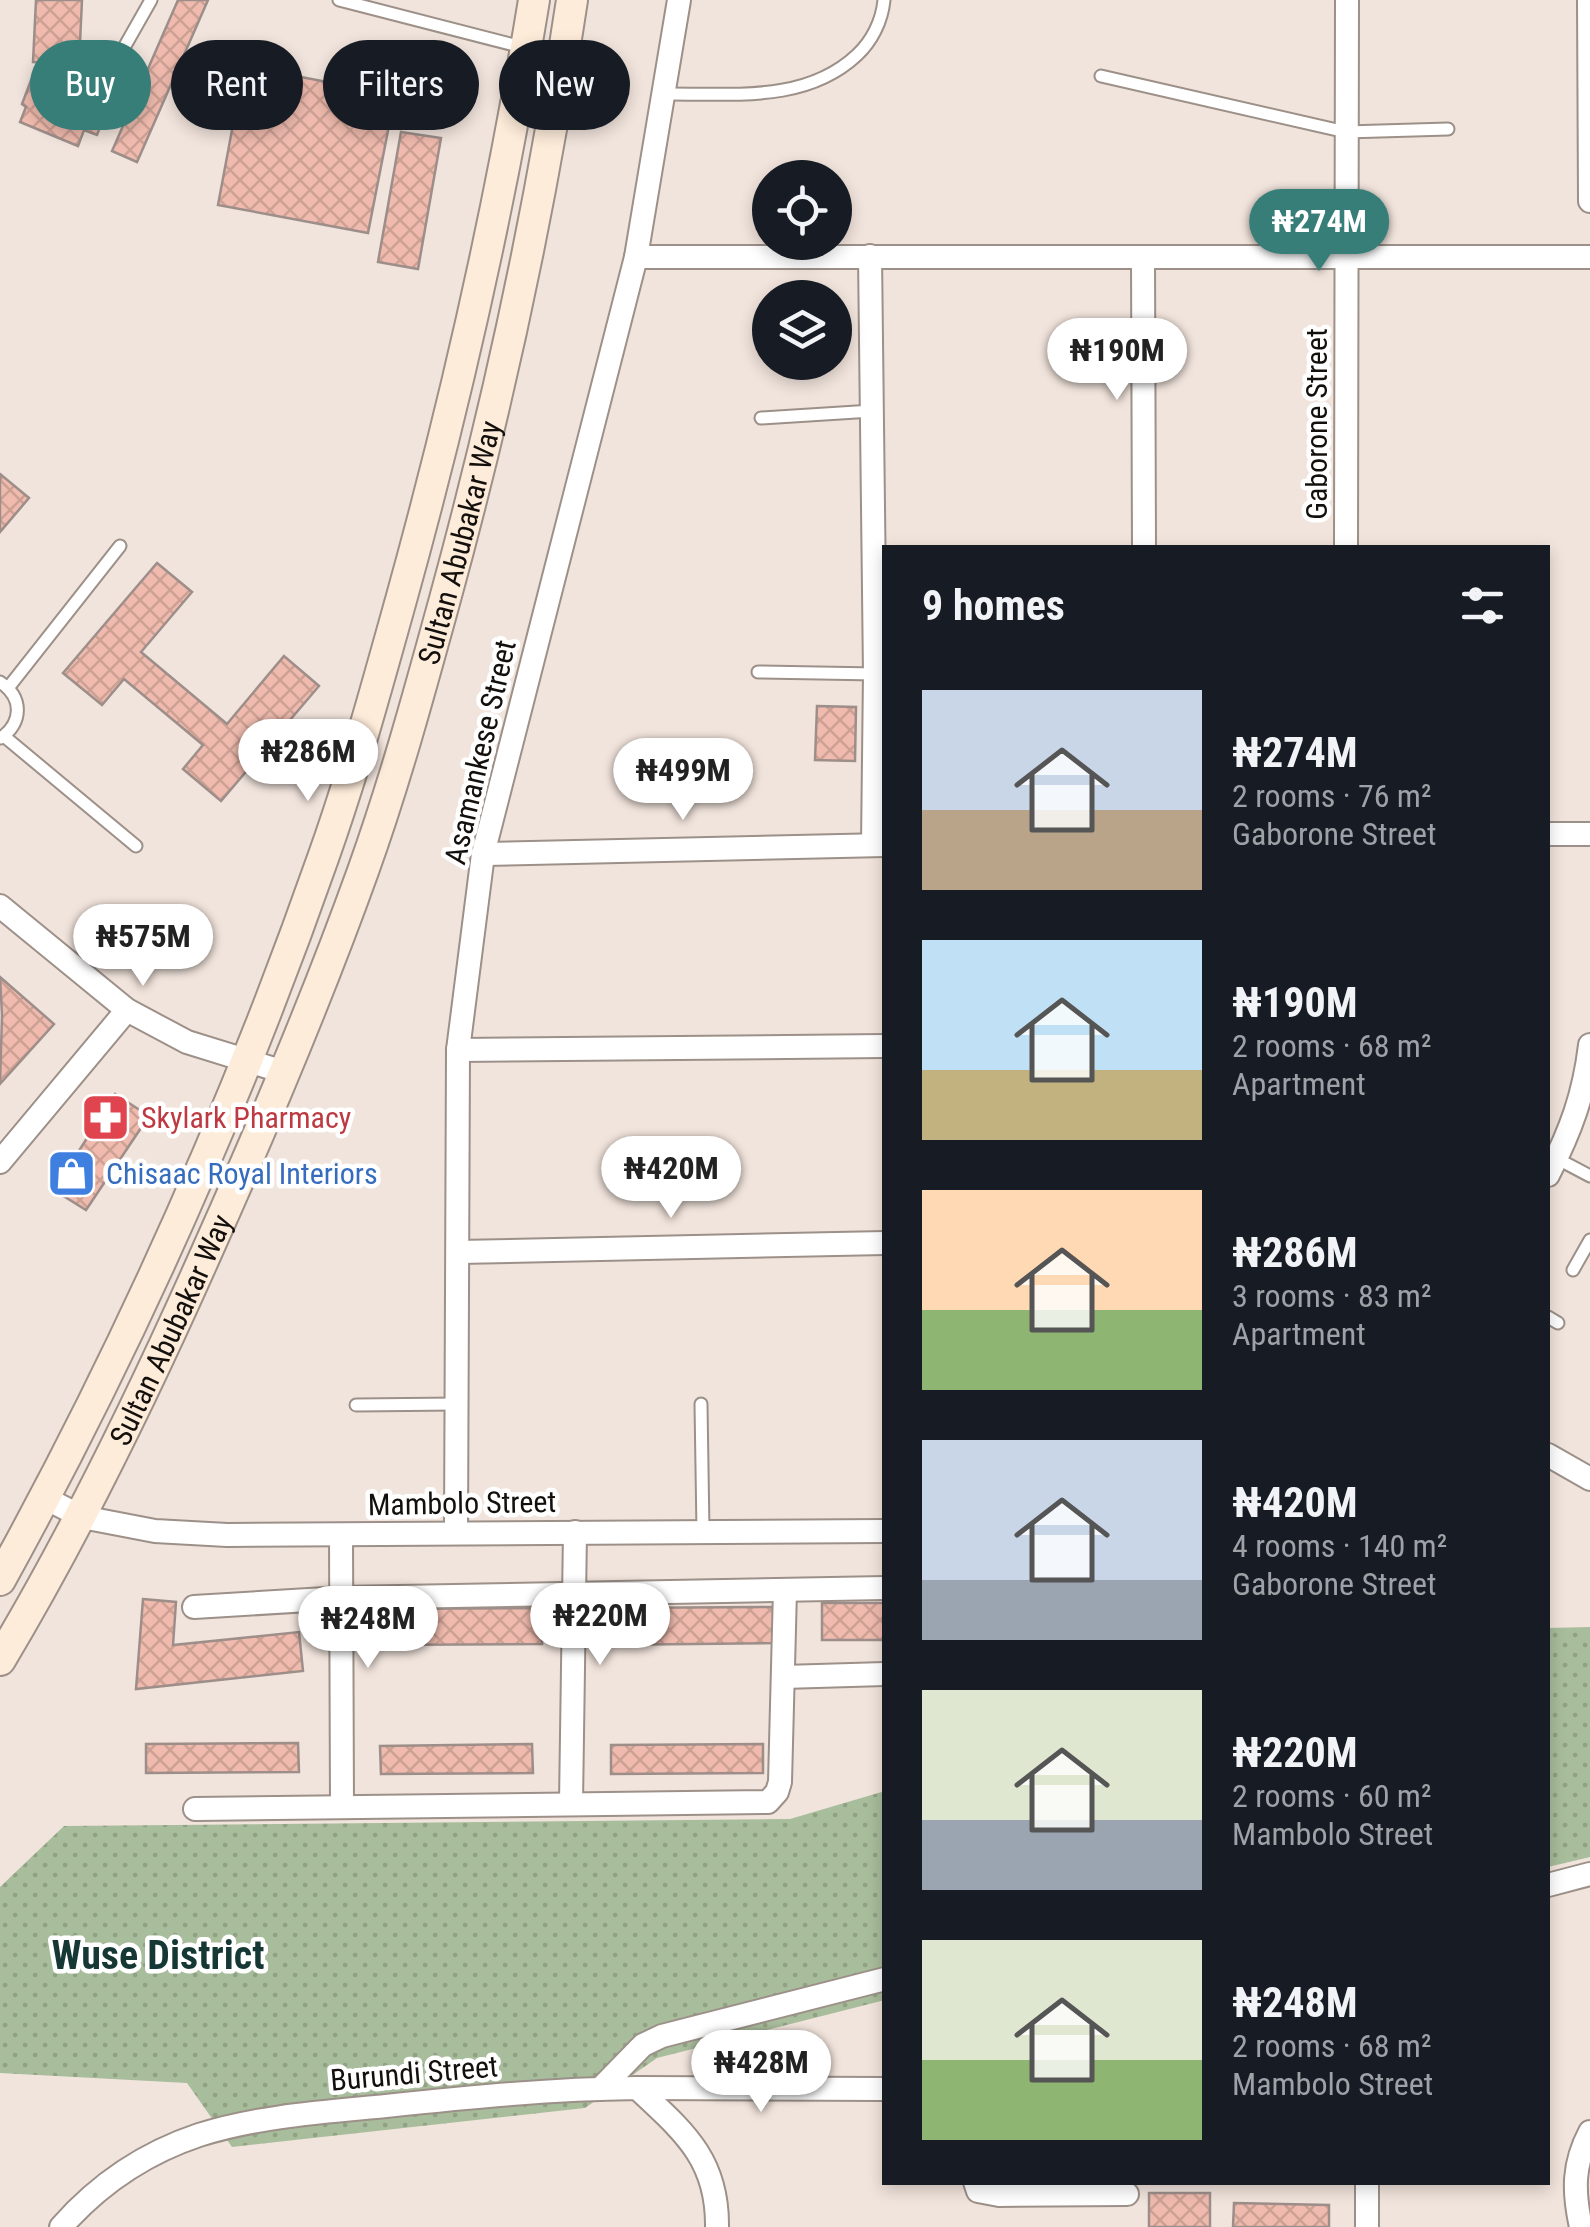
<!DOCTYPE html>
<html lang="en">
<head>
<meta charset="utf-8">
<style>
	body { margin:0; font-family:"Roboto Condensed",sans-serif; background:#20242c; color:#f1f3f6; height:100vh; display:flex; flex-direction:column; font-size:38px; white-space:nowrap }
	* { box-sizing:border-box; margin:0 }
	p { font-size:32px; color:#9ea1a6 }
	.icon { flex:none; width:55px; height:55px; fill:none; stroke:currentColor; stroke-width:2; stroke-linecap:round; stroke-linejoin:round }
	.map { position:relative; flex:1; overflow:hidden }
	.details { position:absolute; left:882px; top:545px; width:668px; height:1640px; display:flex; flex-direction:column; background:#171b24; border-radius:0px; box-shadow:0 5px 15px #0003 }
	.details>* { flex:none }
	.top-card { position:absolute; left:30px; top:40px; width:702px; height:90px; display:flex; gap:20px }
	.buttons { position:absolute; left:752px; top:160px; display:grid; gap:20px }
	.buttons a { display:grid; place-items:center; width:100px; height:100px; border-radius:50%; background:#171b24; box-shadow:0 5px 15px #0003; font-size:50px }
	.price { position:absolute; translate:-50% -85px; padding:0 22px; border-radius:35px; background:#fff; color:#222; font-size:32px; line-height:65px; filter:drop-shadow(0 2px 5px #0008) }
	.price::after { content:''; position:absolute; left:50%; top:60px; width:30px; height:22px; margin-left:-15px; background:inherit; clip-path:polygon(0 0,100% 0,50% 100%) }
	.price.on { background:#377e78; color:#fff }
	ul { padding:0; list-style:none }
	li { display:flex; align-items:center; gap:30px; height:250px; padding:0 40px }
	li span { display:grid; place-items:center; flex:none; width:280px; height:200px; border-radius:0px; color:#555 }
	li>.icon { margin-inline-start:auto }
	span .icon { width:120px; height:120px; fill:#fffc; stroke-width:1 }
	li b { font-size:42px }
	h2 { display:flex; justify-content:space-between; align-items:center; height:120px; padding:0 40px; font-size:42px }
	.tag { padding:0 35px; border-radius:45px; background:#171b24; box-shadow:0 5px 15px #0003; font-size:35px; line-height:90px }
	.tag.on { background:#377e78; color:#fff }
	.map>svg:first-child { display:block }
	.grass { fill:url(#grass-dots) }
	.building { fill:url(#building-cross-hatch); stroke:#9d8e8a; stroke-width:2.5 }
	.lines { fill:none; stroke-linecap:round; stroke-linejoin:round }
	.service-casing { stroke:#9c9088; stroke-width:15 }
	.minor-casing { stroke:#9c9088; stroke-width:26 }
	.secondary-casing { stroke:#9c9088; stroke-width:34 }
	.service { stroke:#fff; stroke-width:11 }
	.minor { stroke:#fff; stroke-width:22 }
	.secondary { stroke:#feecda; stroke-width:30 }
	.labels { text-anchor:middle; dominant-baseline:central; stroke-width:9; stroke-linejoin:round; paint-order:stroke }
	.street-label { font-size:30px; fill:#130f0c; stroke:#fff }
	.health-label { font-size:30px; fill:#be3a42; stroke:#fff; text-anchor:start }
	.shop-label { font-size:30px; fill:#366cbe; stroke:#fff; text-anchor:start }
	.district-label { font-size:40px; font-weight:bold; fill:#163835; stroke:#fff }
</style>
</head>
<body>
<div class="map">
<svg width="1590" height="2227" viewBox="0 0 1590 2227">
	<defs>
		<pattern id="grass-dots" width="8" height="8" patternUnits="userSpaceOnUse" patternTransform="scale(2.5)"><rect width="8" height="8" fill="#a8bd9b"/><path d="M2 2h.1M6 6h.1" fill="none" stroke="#90a184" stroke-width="1.8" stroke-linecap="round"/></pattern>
		<pattern id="building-cross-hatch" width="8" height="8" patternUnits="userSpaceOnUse" patternTransform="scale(2.5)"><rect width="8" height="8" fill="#f0bbae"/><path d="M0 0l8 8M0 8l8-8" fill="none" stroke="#cda094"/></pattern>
	</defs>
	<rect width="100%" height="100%" fill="#f1e4dc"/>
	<g class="grass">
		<path d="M1590 1627V1857L1548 1867V1628Z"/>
		<path d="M885 1791V2000L657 2058 585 2108 232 2147 187 2083 0 2073V1887L64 1826 790 1819Z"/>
	</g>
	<g class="building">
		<path d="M36 0H82L79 64 33 62Z"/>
		<path d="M178 0H208L137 162 112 151Z"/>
		<path d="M244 66 395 95 368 233 218 205Z"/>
		<path d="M33 75 70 90 65 102 73 106 82 84 112 97 97 135 84 130 78 146 20 122 26 107 22 104Z"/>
		<path d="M401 132 441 138 418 269 378 262Z"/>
		<path d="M0 474 29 498 0 532Z"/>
		<path d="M157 563 192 592 141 652 227 724 284 656 319 686 221 801 183 769 203 745 124 679 102 705 63 673Z"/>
		<path d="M817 706 856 707 855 761 815 760Z"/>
		<path d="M0 977 54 1024 0 1084 2 1015Z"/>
		<path d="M115 1094 149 1116 86 1210 54 1190Z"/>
		<path d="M143 1599 176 1602 173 1645 299 1632 303 1671 136 1689Z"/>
		<rect x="822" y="1603" width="63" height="37"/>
		<path d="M775 1607V1643L601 1645V1608Z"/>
		<path d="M542 1608V1644L368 1645 367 1609Z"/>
		<path d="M298 1743 299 1772 146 1773V1744Z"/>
		<path d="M532 1744 533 1773 381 1774 380 1746Z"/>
		<path d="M763 1744V1773L611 1774V1745Z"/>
		<rect x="1149" y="2193" width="61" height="34"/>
		<path d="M1234 2203 1329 2205V2227H1233Z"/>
	</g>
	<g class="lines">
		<defs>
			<g id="service">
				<path d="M339 0 522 47"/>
				<path d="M113 67 151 0"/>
				<path d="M1101 76 1346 132 1448 129"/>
				<path d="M663 94C730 93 805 104 857 55 872 41 882 21 884 0"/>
				<path d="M761 418 872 411"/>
				<path d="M758 672 876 674"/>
				<path d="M0 682C23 697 23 722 1 738"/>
				<path d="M8 688 120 546"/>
				<path d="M5 737 136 846"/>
				<path d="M1556 1158 1590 1176"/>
				<path d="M1573 1270 1590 1240"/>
				<path d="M1548 1317 1558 1323"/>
				<path d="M701 1404 703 1531"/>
				<path d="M356 1405 457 1404"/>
			</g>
			<g id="minor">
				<path d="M1589 0 1590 201"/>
				<path d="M870 256 875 674 873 845"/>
				<path d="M636 257H1590"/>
				<path d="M1143 257 1144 548"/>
				<path d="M1346 548 1347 0"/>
				<path d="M1548 834H1590"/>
				<path d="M483 854 885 845"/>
				<path d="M0 906 127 1010 187 1042 287 1073"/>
				<path d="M458 1050 885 1046"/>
				<path d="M0 1162 127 1010"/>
				<path d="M1548 1175C1571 1130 1584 1095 1590 1045"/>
				<path d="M458 1252 885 1243"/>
				<path d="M1548 1455 1590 1479"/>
				<path d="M45 1498 82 1517 155 1531 227 1535 885 1531"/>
				<path d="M456 1532 458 1050 483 854 636 257 679 0"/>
				<path d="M341 1535 342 1807"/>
				<path d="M194 1607 342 1598 885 1588"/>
				<path d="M783 1677 885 1674"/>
				<path d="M571 1803 575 1532"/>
				<path d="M195 1809 768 1802 777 1792 780 1782 785 1590"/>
				<path d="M1548 1885 1590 1874"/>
				<path d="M601 2088 643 2045 662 2036 885 1979"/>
				<path d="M637 2088 885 2089"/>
				<path d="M975 2182 978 2191 999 2195 1127 2194"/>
				<path d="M61 2227C98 2185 145 2153 199 2135 259 2116 324 2112 386 2106 470 2097 553 2089 637 2088 683 2131 718 2159 717 2227"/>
				<path d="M1367 2227V2182"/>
				<path d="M1581 2227C1573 2191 1573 2164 1590 2132"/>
			</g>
			<g id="secondary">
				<path d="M0 1580C127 1350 236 1106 323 858 353 774 377 686 401 600 456 402 501 203 534 0"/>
				<path id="s1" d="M0 1660C79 1528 146 1389 208 1249 264 1124 317 999 363 871 395 782 420 690 445 599 499 402 542 202 572 0"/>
			</g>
		</defs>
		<use href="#service" class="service-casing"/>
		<use href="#minor" class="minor-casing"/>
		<use href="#secondary" class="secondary-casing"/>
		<use href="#service" class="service"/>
		<use href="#minor" class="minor"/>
		<use href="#secondary" class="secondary"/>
	</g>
	<defs>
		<symbol id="pharmacy-square" viewBox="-11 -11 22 22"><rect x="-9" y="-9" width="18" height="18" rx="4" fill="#e0444e" stroke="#fff"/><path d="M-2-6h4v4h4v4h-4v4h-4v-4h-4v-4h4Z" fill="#fff"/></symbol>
		<symbol id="shop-square" viewBox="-11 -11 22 22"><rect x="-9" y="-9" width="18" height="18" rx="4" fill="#3f7fe0" stroke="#fff"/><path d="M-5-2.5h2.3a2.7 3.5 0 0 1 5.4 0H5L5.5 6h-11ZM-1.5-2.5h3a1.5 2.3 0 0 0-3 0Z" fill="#fff"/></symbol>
	</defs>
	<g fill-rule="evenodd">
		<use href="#pharmacy-square" x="78" y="1090" width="55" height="55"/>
		<use href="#shop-square" x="44" y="1146" width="55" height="55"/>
	</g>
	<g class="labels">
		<g class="street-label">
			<text transform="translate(1316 424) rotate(-90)">Gaborone Street</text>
			<text stroke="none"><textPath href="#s1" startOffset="1212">Sultan Abubakar Way</textPath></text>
			<text transform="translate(480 752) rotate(-77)">Asamankese Street</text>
			<text stroke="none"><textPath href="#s1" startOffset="372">Sultan Abubakar Way</textPath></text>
			<text transform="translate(462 1503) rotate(-1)">Mambolo Street</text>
			<text transform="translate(414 2073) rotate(-5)">Burundi Street</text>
		</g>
		<g class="health-label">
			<text x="141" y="1117">Skylark Pharmacy</text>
		</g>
		<g class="shop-label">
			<text x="106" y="1173">Chisaac Royal Interiors</text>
		</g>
		<g class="district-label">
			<text x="158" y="1955">Wuse District</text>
		</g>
	</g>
</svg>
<div class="buttons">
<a><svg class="icon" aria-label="locate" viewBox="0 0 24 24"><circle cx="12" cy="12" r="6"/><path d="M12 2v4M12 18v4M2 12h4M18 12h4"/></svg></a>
<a><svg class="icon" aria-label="layers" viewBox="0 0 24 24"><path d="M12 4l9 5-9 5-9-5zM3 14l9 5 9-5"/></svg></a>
</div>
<b class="price on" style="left:1319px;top:274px">₦274M</b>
<b class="price" style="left:1117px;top:403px">₦190M</b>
<b class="price" style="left:308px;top:804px">₦286M</b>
<b class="price" style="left:683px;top:823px">₦499M</b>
<b class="price" style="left:143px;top:989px">₦575M</b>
<b class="price" style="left:671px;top:1221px">₦420M</b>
<b class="price" style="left:600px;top:1668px">₦220M</b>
<b class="price" style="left:368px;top:1671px">₦248M</b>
<b class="price" style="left:761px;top:2115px">₦428M</b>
<div class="top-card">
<a class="tag on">Buy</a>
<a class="tag">Rent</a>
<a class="tag">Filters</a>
<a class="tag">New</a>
</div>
<section class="details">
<h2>9 homes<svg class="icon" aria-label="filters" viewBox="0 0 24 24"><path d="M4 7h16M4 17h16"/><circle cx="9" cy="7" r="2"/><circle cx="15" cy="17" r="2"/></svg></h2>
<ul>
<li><span style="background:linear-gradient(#c9d6e8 60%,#b9a48a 0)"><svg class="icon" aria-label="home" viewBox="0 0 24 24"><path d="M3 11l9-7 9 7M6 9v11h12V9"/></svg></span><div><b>₦274M</b><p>2 rooms · 76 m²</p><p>Gaborone Street</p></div></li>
<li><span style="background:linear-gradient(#bfe0f5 65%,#c2b280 0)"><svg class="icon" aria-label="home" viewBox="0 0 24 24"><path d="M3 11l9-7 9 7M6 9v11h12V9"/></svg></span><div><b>₦190M</b><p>2 rooms · 68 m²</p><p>Apartment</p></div></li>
<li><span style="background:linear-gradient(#ffd9b3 60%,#8fb573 0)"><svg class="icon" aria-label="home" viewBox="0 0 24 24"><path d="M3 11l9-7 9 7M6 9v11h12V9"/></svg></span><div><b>₦286M</b><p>3 rooms · 83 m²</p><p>Apartment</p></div></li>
<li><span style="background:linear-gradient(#c9d6e8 70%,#9aa5b1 0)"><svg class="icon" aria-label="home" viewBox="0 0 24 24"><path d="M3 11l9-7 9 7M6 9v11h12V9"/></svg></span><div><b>₦420M</b><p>4 rooms · 140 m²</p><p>Gaborone Street</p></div></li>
<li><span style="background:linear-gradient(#dfe7d0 65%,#9aa5b1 0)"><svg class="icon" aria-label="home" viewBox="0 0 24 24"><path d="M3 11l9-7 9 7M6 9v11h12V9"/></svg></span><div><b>₦220M</b><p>2 rooms · 60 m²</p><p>Mambolo Street</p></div></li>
<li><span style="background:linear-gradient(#dfe7d0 60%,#8fb573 0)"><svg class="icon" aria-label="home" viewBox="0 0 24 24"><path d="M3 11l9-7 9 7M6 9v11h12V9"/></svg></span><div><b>₦248M</b><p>2 rooms · 68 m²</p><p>Mambolo Street</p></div></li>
</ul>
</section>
</div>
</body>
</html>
